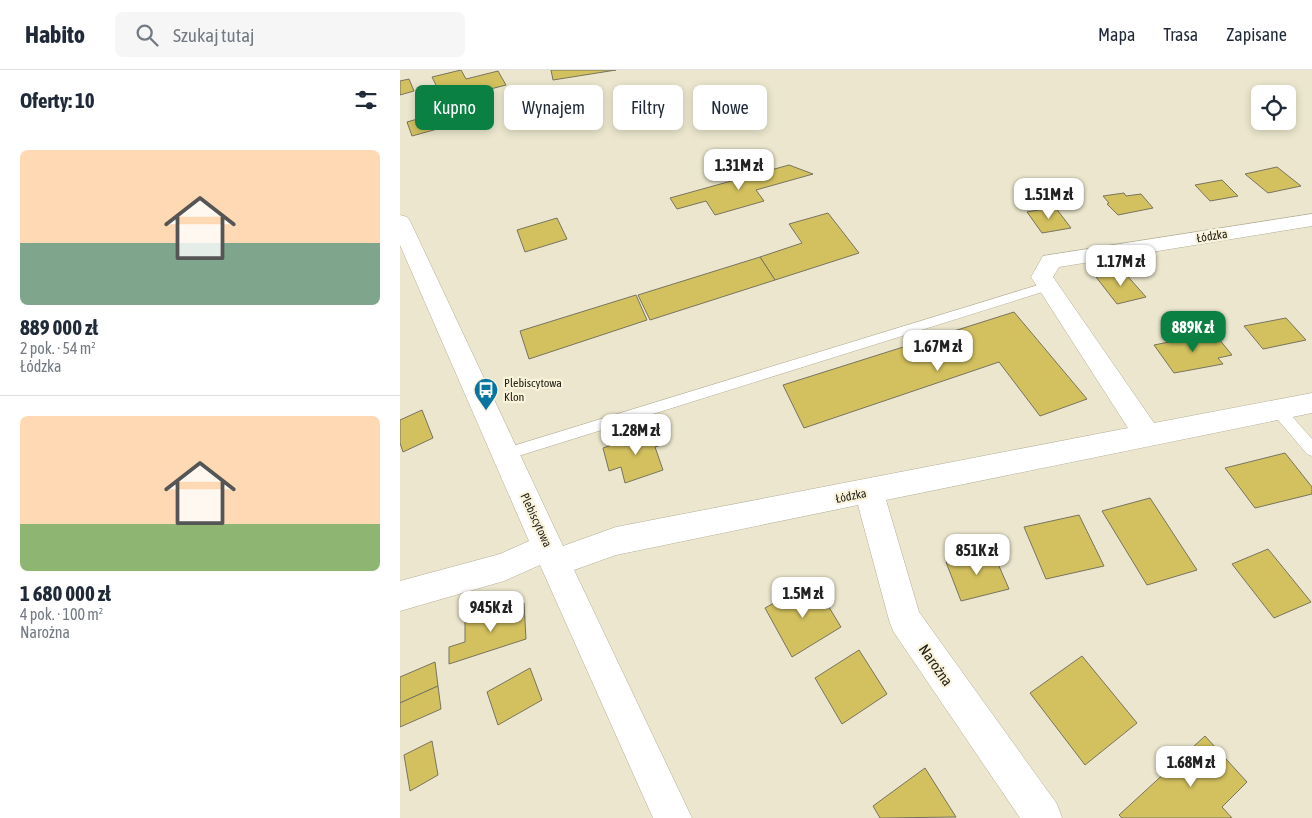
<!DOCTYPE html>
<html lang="pl">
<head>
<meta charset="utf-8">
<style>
	body { margin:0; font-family:"Asap Condensed",sans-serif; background:#f6f6f7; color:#1f2937; height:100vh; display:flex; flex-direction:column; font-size:19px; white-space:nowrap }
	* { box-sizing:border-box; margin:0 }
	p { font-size:16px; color:#747a83 }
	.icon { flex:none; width:28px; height:28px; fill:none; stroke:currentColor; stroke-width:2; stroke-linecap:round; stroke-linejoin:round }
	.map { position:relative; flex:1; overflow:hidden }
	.panel { display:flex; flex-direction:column; background:#fff; width:400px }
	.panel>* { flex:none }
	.banner { position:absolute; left:15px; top:15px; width:475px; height:45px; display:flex; gap:10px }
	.tools { position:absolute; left:851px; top:15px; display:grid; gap:10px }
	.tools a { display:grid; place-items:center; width:45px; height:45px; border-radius:8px; background:#fff; box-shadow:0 2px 8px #0003; font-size:25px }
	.price { position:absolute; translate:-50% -42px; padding:0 11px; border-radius:10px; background:#fff; color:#222; font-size:16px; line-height:32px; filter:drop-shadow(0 1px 2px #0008) }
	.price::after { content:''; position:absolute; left:50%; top:30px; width:15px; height:11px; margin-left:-8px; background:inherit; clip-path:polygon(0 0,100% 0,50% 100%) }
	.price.on { background:#0b8043; color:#fff }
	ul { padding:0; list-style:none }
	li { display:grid; align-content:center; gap:10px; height:265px; padding:0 20px }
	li+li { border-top:1px solid #e0e1e3 }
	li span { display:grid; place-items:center; height:155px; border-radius:8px; color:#555 }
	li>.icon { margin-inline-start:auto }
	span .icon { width:90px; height:90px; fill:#fffc; stroke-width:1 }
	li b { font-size:21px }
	h2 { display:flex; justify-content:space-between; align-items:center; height:60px; padding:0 20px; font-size:21px }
	.chip { padding:0 18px; border-radius:8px; background:#fff; box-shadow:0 2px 8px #0003; font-size:18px; line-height:45px }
	.chip.on { background:#0b8043; color:#fff }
	header { display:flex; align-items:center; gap:30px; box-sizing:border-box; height:70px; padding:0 25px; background:#fff; border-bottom:1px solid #e0e1e3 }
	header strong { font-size:24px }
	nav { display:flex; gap:28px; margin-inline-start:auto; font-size:18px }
	.search { width:350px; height:45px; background:#f6f6f7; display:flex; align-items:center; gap:12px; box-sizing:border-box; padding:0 18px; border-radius:8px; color:#747a83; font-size:19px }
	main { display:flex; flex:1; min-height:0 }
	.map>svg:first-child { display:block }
	.building { fill:#d3c15f; stroke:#78745e }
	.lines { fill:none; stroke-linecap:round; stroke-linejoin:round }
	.service-casing { stroke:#b3af97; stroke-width:1 }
	.minor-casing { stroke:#b3af97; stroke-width:1 }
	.service { fill:#fff; fill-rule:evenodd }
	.minor { fill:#fff; fill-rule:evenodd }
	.labels { text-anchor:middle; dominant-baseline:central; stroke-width:4.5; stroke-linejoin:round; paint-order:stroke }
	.street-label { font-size:12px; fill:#242219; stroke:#f8f3da }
	.poi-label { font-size:12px; fill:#242219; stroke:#f8f3da; text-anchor:start }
	.near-street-label { font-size:15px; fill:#242219; stroke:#f8f3da }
</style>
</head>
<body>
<header>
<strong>Habito</strong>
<div class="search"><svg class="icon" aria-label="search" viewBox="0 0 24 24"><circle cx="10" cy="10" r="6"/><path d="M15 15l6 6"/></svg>Szukaj tutaj</div>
<nav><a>Mapa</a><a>Trasa</a><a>Zapisane</a></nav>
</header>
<main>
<section class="panel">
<h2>Oferty: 10<svg class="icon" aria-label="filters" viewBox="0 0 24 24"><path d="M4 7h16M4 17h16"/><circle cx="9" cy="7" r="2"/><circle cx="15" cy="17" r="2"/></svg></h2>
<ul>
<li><span style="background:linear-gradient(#ffd9b3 60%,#7fa58c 0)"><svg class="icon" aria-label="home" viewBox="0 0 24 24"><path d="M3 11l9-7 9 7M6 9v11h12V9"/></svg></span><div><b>889 000 zł</b><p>2 pok. · 54 m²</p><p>Łódzka</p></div></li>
<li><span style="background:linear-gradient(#ffd9b3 70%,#8fb573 0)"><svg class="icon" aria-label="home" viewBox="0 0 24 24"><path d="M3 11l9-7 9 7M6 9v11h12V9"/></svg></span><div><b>1 680 000 zł</b><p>4 pok. · 100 m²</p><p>Narożna</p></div></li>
</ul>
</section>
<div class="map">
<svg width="912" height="748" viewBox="0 0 912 748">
	<rect width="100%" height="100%" fill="#ebe6cd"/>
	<g class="building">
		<path d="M61 0 66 9 98 1 106 15 44 31 32 7Z"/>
		<path d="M151 0H216L153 10Z"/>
		<path d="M9 9 14 21 0 25V11Z"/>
		<path d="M35 44 41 58 12 66 7 52Z"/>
		<path d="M389 95 413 104 356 120 364 131 315 145 306 131 277 139 270 128Z"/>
		<path d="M877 97 901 116 868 123 845 104Z"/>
		<path d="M822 110 838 126 810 131 795 115Z"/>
		<path d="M724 123 726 126 741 124 753 138 718 145 707 134 709 133 703 126Z"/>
		<path d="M655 137 671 158 642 163 627 142Z"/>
		<path d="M428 143 459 183 375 210 360 187 402 173 389 154Z"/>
		<path d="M157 148 167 169 125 182 117 160Z"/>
		<path d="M360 187 375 210 250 250 238 225Z"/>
		<path d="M723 201 746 227 717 234 696 207Z"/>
		<path d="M236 225 247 250 129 289 120 261Z"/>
		<path d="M614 242 687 329 640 346 599 292 404 358 383 315Z"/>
		<path d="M886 248 906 270 863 279 844 256Z"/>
		<path d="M814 263 832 285 818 288 823 294 774 303 754 275Z"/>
		<path d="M22 340 33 368 3 382 0 373V350Z"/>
		<path d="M259 359 264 374 255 377 263 400 225 413 221 397 209 401 203 378Z"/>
		<path d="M885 383 912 417V424L855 438 825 398Z"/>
		<path d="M750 428 797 500 747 515 702 441Z"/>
		<path d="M679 445 704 496 646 509 624 457Z"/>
		<path d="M868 479 911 532 874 548 832 494Z"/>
		<path d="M592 480 609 519 561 531 546 492Z"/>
		<path d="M413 511 441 557 392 587 365 538Z"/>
		<path d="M124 533 126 569 49 594V577L65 572V551Z"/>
		<path d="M459 580 487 624 442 654 415 608Z"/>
		<path d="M682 586 737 653 685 695 630 623Z"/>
		<path d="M35 592 38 616 0 633V607Z"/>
		<path d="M130 598 142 630 98 655 87 622Z"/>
		<path d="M38 616 41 639 0 657V633Z"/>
		<path d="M805 666 847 712 822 737 832 748H722L719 745Z"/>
		<path d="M32 671 38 705 10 721 4 685Z"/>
		<path d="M525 698 556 747 480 748 473 736Z"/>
	</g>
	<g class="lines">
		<defs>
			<g id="service">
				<path d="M648 212 652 213 654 216 652 219 106 390 101 388 98 384 101 380 106 378Z"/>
				<path d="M878 334 883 336 912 369V386L907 384 873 344 871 340 873 336Z"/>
			</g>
			<path id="minor" d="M912 144V156L659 197 653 207 754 353 912 323V343L486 430 519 542 657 734 662 748H620L493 561 489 550 458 435 216 485 174 500 292 748H253L140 495 104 511 0 541V511L100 484 129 471 0 175V145L7 147 10 151 163 476 216 457 728 358 631 207 643 186Z"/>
		</defs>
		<use href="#service" class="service-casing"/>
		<use href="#minor" class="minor-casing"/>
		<use href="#service" class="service"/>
		<use href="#minor" class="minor"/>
	</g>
	<defs>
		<symbol id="bus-pin" viewBox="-11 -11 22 30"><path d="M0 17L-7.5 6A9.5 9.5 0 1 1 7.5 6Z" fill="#0775a0" stroke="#f8f3da"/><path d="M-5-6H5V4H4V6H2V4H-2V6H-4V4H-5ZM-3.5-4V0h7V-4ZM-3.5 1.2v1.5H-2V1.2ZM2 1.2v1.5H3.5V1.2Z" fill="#fff"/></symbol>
	</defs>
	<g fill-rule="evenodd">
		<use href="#bus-pin" x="72" y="306" width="28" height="38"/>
	</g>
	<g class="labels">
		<g class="street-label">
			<text transform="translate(812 166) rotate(-9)">Łódzka</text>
			<text transform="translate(451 426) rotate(-11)">Łódzka</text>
			<text transform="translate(136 450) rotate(65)">Plebiscytowa</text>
		</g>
		<g class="poi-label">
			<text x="104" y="313">Plebiscytowa<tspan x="104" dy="14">Klon</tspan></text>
		</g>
		<g class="near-street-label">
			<text transform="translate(536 595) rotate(55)">Narożna</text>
		</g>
	</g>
</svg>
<div class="tools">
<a><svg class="icon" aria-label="locate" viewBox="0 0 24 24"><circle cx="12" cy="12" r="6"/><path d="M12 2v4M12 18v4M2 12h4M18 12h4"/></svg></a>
</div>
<b class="price" style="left:339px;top:121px">1.31M zł</b>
<b class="price" style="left:649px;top:150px">1.51M zł</b>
<b class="price" style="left:721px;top:217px">1.17M zł</b>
<b class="price on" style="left:793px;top:283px">889K zł</b>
<b class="price" style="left:538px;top:302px">1.67M zł</b>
<b class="price" style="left:236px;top:386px">1.28M zł</b>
<b class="price" style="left:577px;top:506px">851K zł</b>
<b class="price" style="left:403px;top:549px">1.5M zł</b>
<b class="price" style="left:91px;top:563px">945K zł</b>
<b class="price" style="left:791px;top:718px">1.68M zł</b>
<div class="banner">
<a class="chip on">Kupno</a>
<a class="chip">Wynajem</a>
<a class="chip">Filtry</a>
<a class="chip">Nowe</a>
</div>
</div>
</main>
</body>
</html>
